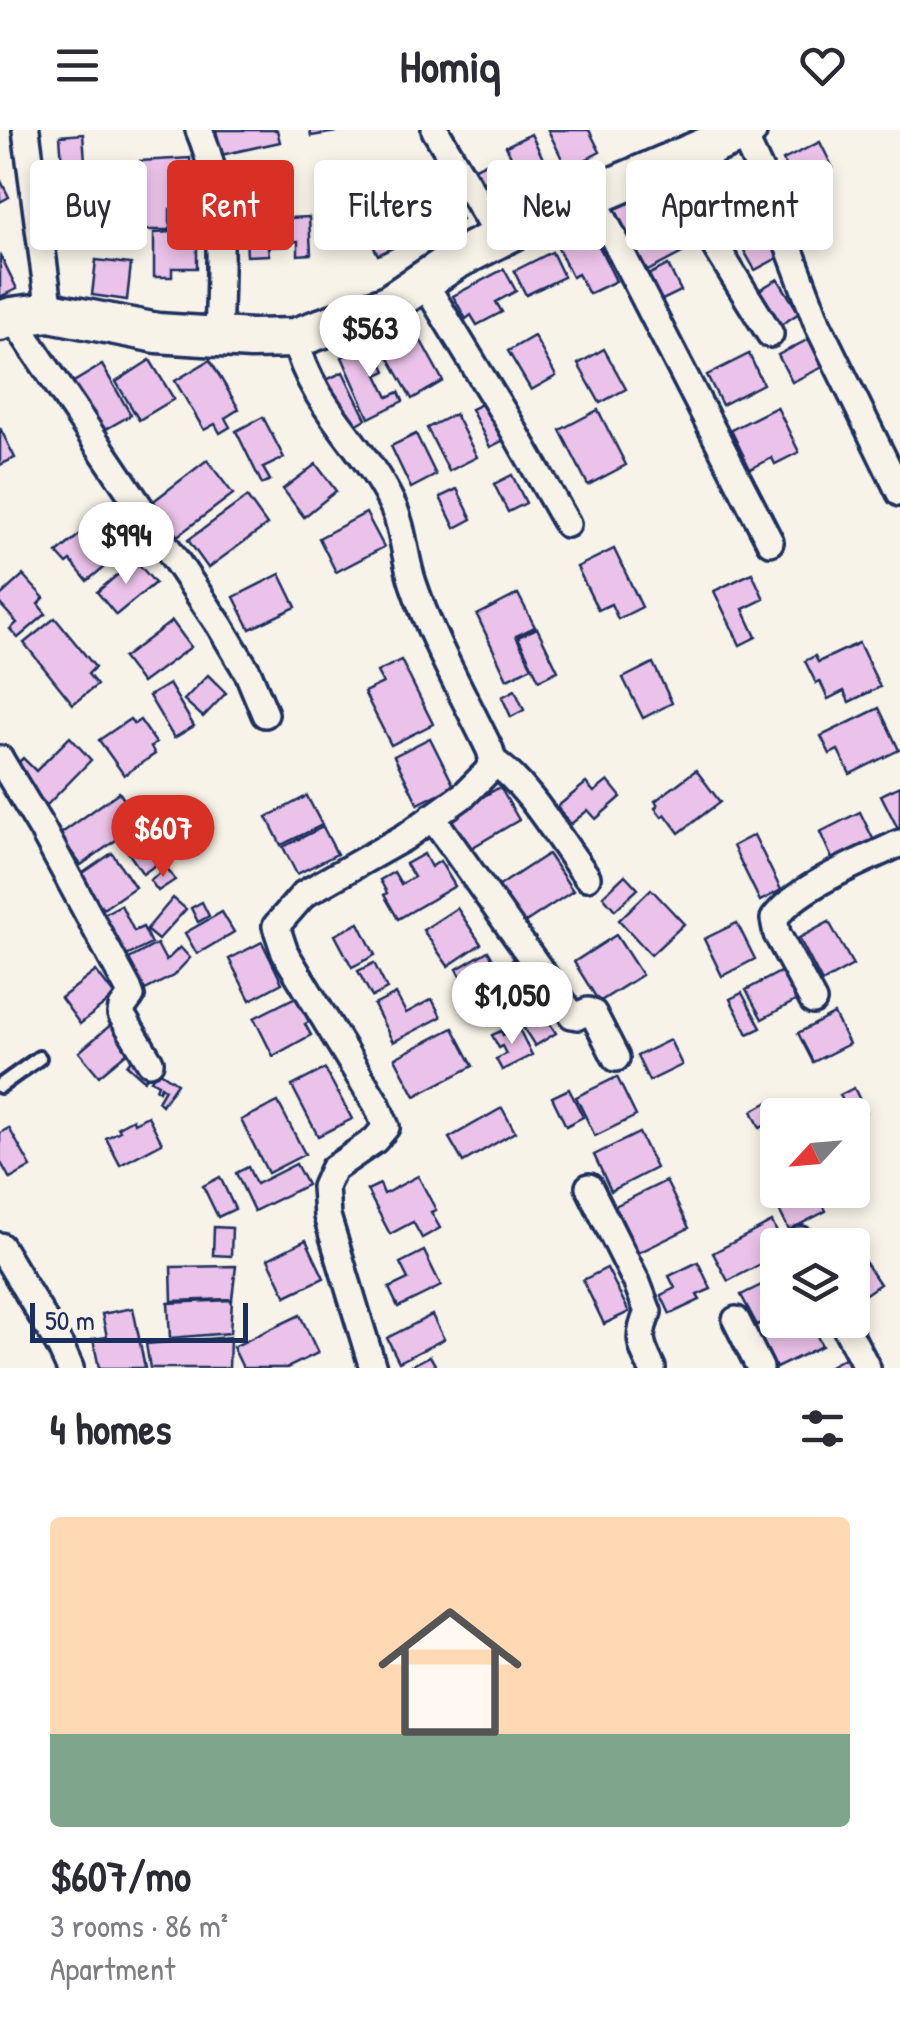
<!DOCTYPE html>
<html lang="en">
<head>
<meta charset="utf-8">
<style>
	body { margin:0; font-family:"Patrick Hand",sans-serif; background:#f2f2f3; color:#2b2b33; height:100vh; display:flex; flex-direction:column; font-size:38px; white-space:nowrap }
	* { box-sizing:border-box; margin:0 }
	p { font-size:32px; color:#7c7c81 }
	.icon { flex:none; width:55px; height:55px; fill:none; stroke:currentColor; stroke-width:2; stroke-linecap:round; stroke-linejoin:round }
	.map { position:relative; height:1238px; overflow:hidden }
	.sheet { display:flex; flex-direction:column; background:#fff; flex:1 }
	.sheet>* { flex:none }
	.guide { position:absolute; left:30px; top:30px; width:840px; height:90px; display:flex; gap:20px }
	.needle { width:65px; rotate:244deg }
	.tools { position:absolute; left:760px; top:968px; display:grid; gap:20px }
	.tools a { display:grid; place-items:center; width:110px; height:110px; border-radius:10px; background:#fff; box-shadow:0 5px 15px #0003; font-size:50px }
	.scale { position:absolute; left:30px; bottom:25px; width:218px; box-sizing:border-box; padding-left:10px; border:5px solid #1b2f5e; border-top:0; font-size:28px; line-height:35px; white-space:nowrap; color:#1b2f5e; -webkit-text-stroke:8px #f7f3e8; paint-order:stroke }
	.price { position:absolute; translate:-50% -85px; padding:0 22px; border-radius:35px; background:#fff; color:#222; font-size:32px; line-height:65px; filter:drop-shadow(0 2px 5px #0008) }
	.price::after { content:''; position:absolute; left:50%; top:60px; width:30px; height:22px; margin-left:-15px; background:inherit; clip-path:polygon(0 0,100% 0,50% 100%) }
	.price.current { background:#d93025; color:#fff }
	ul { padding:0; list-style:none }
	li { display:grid; align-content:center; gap:20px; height:530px; padding:0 50px }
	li+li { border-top:2px solid #e1e1e2 }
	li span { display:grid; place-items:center; height:310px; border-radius:10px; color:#555 }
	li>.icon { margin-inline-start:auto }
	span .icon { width:180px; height:180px; fill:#fffc; stroke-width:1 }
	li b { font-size:42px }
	h2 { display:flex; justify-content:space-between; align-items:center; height:120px; padding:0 50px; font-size:42px }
	.tag { padding:0 35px; border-radius:10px; background:#fff; box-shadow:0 5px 15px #0003; font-size:35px; line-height:90px }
	.tag.current { background:#d93025; color:#fff }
	header { display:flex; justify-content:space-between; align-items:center; height:130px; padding:0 50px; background:#fff; font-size:45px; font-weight:800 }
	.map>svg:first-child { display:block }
	.building { fill:#ebc2e9; stroke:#1b2f5e; stroke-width:2.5 }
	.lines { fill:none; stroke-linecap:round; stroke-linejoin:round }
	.lane-casing { stroke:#1b2f5e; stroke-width:20 }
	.street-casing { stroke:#1b2f5e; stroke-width:32 }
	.secondary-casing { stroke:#1b2f5e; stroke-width:45 }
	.lane { stroke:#f7f3e8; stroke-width:12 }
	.street { stroke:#f7f3e8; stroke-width:25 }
	.secondary { stroke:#f7f3e8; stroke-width:38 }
</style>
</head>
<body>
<header><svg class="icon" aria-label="menu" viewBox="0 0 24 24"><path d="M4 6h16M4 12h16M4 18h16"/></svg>Homiq<svg class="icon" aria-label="heart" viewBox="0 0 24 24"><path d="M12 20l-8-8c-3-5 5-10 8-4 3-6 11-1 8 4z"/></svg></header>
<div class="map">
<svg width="900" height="1238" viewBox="0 0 900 1238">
	<rect width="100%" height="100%" fill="#f7f3e8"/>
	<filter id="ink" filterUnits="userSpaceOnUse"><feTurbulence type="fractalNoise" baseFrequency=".01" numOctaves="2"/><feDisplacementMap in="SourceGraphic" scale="20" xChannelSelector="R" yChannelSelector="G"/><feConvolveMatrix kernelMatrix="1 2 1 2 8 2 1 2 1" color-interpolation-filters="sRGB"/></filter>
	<g filter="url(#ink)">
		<g class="building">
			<path d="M216 0H277L280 12 221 25Z"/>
			<path d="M310 0H335L336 2 311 6Z"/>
			<path d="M548 0H589L600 22 567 39Z"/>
			<path d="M83 4 85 31 62 33 60 6Z"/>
			<path d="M531 4 551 45 526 57 506 16Z"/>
			<path d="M820 12 833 38 795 57 783 30Z"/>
			<path d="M190 28 191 49H202L203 79H170V100H142L140 31Z"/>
			<path d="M496 28 512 61 490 73 473 39Z"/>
			<path d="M741 40 761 74 713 102 693 67Z"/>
			<path d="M0 49 9 67 0 72Z"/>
			<path d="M110 51 112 76 67 80 64 55Z"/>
			<path d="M376 53 405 112 378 125 349 67Z"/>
			<path d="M445 55 462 90 434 104 417 69Z"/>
			<path d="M650 61 663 87 619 108 607 82Z"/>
			<path d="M171 81H197V138H172V147H154V103L172 102Z"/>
			<path d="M309 87 311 124 298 125V111L288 112 289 116 268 117 269 125 247 126 245 90Z"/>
			<path d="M668 90 684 122 638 146 622 113Z"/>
			<path d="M587 92 616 151 589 164 578 144 572 147 553 108Z"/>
			<path d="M766 95 783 125 755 140 738 110Z"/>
			<path d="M552 122 564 147 526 165 514 141Z"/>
			<path d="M0 124 17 159 0 167Z"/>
			<path d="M96 130 131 134 127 170 92 165Z"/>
			<path d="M668 135 681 161 654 174 642 148Z"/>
			<path d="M504 139 516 161 496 172 502 182 477 195 471 185 466 189 453 166Z"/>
			<path d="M778 149 799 183 776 198 754 163Z"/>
			<path d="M404 180 443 251 412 269 372 198Z"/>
			<path d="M534 206 556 246 531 260 508 221Z"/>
			<path d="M813 207 827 235 792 252 778 225Z"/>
			<path d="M372 212 386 241 377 245 388 267 399 262 403 271 369 288 342 227Z"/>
			<path d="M604 219 626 259 600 273 578 234Z"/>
			<path d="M749 224 763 254 722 275 707 245Z"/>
			<path d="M150 230 174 269 139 290 116 252Z"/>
			<path d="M210 230 239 279 225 288 230 297 220 303 215 294 204 300 175 251Z"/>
			<path d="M102 235 131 285 101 302 72 253Z"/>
			<path d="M343 242 366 289 350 298 326 250Z"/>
			<path d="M490 270 510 307 490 317 471 279Z"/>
			<path d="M777 277 799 322 775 334 772 328 750 339 731 300Z"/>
			<path d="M598 280 626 335 588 355 560 300Z"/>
			<path d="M455 284 477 327 449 341 427 298Z"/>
			<path d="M263 287 284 328 263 338 270 350 262 354 236 301Z"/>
			<path d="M0 298 15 328 0 335Z"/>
			<path d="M416 304 436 345 411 358 391 316Z"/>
			<path d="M207 330 233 364 176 407 151 373Z"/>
			<path d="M316 334 336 361 304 387 283 359Z"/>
			<path d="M512 345 526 373 508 382 494 354Z"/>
			<path d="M457 359 472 389 455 398 440 367Z"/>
			<path d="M247 367 267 395 208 438 188 410Z"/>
			<path d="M366 383 384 417 336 442 319 408Z"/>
			<path d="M94 393 120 424 87 451 71 431 67 434 57 423Z"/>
			<path d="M614 419 642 477 618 489 611 474 598 480 577 437Z"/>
			<path d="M135 430 155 453 116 485 97 462Z"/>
			<path d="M752 443 764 469 743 479 756 507 740 515 714 461Z"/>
			<path d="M280 444 296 477 250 499 234 467Z"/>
			<path d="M23 445 44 468 38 474 46 484 18 508 10 499 17 493 0 474V466Z"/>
			<path d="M518 464 535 497 516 506 532 537 507 549 477 485Z"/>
			<path d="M55 488 95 537 88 544 97 555 73 574 24 513Z"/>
			<path d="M172 491 191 517 142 553 123 528Z"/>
			<path d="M537 498 558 541 539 550 518 507Z"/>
			<path d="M859 513 880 557 849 572 844 561 828 569 820 551 816 553 805 531 815 526 818 532Z"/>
			<path d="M401 530 433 594 391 615 364 562 383 553 377 542Z"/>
			<path d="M653 533 672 573 643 588 623 548Z"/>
			<path d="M208 545 226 563 203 587 184 570Z"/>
			<path d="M169 554 194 596 174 608 149 566Z"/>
			<path d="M515 560 524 580 511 587 502 567Z"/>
			<path d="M879 578 899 620 850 644 838 620 830 624 821 606Z"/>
			<path d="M130 589 134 594 140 590 156 613 151 617 155 624 124 645 99 610Z"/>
			<path d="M70 607 91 630 47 675 12 639 23 628 36 641Z"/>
			<path d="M430 608 454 656 418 674 394 626Z"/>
			<path d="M696 640 720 672 679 703 665 684 662 687 655 678 658 675 655 671Z"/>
			<path d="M608 651 621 667 596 689 588 680 571 694 557 677 586 653 594 662Z"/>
			<path d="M900 656V701H899L881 665Z"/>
			<path d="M500 657 519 690 466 721 446 688Z"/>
			<path d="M119 662 140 693 81 735 59 705Z"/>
			<path d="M307 666 322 695 281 715 267 687Z"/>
			<path d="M860 682 875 713 834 733 820 702Z"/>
			<path d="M156 691 176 720 143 744 123 715Z"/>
			<path d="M323 697 337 724 297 744 283 717Z"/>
			<path d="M754 705 781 760 760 771 733 716Z"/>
			<path d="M112 723 135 757 103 779 80 745Z"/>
			<path d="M424 724 431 737 440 731 455 756 398 789 384 765 387 763 380 750 394 742 401 754 414 747 406 734Z"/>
			<path d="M548 724 573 761 521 795 496 758Z"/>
			<path d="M167 738 175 750 158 761 150 750Z"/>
			<path d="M625 745 638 759 615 780 603 766Z"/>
			<path d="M651 759 684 794 651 825 619 790Z"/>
			<path d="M173 768 186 779 158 810 146 800Z"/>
			<path d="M202 772 209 786 198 792 191 778Z"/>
			<path d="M121 775 134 801 143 797 151 814 118 830 100 786Z"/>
			<path d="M457 778 481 814 448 836 423 800Z"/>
			<path d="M222 782 234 802 197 824 185 803Z"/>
			<path d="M829 792 853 835 822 852 799 808Z"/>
			<path d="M359 793 375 825 352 837 335 805Z"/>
			<path d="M737 793 755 829 722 846 704 809Z"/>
			<path d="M616 805 642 845 599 872 574 832Z"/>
			<path d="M262 812 282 853 250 870 229 829Z"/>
			<path d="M157 814 166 831 180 817 190 828 173 846 145 860 129 829Z"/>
			<path d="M488 821 498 838 520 826 534 851 479 881 457 839Z"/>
			<path d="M374 833 387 859 372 867 358 841Z"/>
			<path d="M96 841 115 866 80 894 61 868Z"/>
			<path d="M782 841 797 870 762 889 746 860Z"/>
			<path d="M742 863 761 898 748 904 730 869Z"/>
			<path d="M396 864 406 883 432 869 441 887 393 912 374 875Z"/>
			<path d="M296 867 309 892 305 894 311 905 273 926 254 888Z"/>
			<path d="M535 870 556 903 535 916 514 883Z"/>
			<path d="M834 884 849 914 813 932 798 903Z"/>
			<path d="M114 892 135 916 99 946 79 922Z"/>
			<path d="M516 893 532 925 502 940 496 929 506 924 502 916 499 918 492 905 501 901 503 905 507 903 510 908 514 905 509 896Z"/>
			<path d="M453 898 473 936 415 966 395 928Z"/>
			<path d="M670 910 682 935 649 951 637 926Z"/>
			<path d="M136 923 139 927 134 934 138 937 141 934 144 936 140 940 148 946 144 950 127 935Z"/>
			<path d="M325 939 352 989 318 1006 292 956Z"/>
			<path d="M157 940 177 953 162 975 158 971 165 959 161 956 159 961 156 959 158 954 151 950Z"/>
			<path d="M617 947 636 986 595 1006 576 967Z"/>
			<path d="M854 958 866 982 852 989V985H850L840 965Z"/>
			<path d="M569 959 583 987 566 996 552 967Z"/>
			<path d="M772 970 779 985 778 989 760 998 752 981Z"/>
			<path d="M278 972 305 1024 268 1043 241 990Z"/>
			<path d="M502 978 515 1002 463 1032 449 1008Z"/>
			<path d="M148 986 162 1013 120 1035 106 1008 120 1001 118 997 133 989 134 993Z"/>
			<path d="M9 998 31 1037 10 1049 0 1031V1003Z"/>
			<path d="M639 1003 656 1038 611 1061 594 1025Z"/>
			<path d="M296 1034 307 1055 254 1081 236 1043 248 1037 256 1054Z"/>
			<path d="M418 1046 436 1080 431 1082 440 1098 422 1108 413 1092 390 1104 367 1060 380 1054 384 1064Z"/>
			<path d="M220 1047 235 1079 218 1087 203 1056Z"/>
			<path d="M666 1051 689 1098 638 1123 615 1076Z"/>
			<path d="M789 1060H816L826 1081 789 1100 773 1068Z"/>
			<path d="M772 1092 783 1115H778V1125L728 1151 713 1123Z"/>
			<path d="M214 1097 232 1098 231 1126 213 1125Z"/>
			<path d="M845 1102 880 1154 857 1170 852 1163V1150L856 1148 852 1144V1115H826Z"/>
			<path d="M306 1110 324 1148 286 1166 268 1129Z"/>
			<path d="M424 1121 441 1156 398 1177 389 1158 408 1149 400 1133Z"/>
			<path d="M698 1132 711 1159 697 1165 700 1170 670 1184 661 1165 675 1158 669 1146Z"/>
			<path d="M236 1136 232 1169 172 1171 171 1137Z"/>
			<path d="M607 1138 629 1182 604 1194 583 1150Z"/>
			<path d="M778 1147V1184L757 1195 741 1165Z"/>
			<path d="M232 1170 230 1203 170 1208 168 1173Z"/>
			<path d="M133 1178 145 1238H99L93 1209 107 1207 102 1184Z"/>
			<path d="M300 1185 318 1223 287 1238H243L233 1217Z"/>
			<path d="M432 1185 444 1209 399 1232 387 1208Z"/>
			<path d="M798 1190H809L822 1216 776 1238 761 1209Z"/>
			<path d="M230 1207 229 1238H150L146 1214Z"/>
			<path d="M850 1225 857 1238H826Z"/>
			<path d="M430 1226 437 1238H407Z"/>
		</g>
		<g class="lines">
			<defs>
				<path id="lane" d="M0 956 39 928"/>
				<g id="street">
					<path d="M26 0 50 182"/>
					<path d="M199 0C227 65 220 138 218 207"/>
					<path d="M435 0 499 108"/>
					<path d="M742 2 761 43 818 195 900 363"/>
					<path d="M665 35 770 204"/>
					<path d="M592 66 770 412"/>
					<path d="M423 151 509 292 567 394"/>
					<path d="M12 187 220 496 248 543 265 584"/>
					<path d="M295 208C312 278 362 312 391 372 404 397 404 427 413 453 432 510 464 566 490 620L493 631 487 642 465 664 405 707 304 764 276 796 285 823 377 975 386 997 375 1010 333 1039 325 1057 327 1086 373 1238"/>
					<path d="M0 629 42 699 128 858 131 866 122 878 121 884 150 932"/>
					<path d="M493 631C528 654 561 713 587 747"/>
					<path d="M432 687 572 885 578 886 588 881 593 883 616 928"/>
					<path d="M813 871 777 804 774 789C797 756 863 731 900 713"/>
					<path d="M589 1057 637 1153 648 1182C637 1207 640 1214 652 1238"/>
					<path d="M801 1110 803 1115"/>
					<path d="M0 1116 61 1218 70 1238"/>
					<path d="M736 1190 760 1238"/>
					<path d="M842 1190 867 1238"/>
				</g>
				<path id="secondary" d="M0 191 12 187 50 182 157 203 251 209 295 208 388 175 455 130 526 94 747 0"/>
			</defs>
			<use href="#lane" class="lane-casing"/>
			<use href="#street" class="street-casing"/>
			<use href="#secondary" class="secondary-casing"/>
			<use href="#lane" class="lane"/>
			<use href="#street" class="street"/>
			<use href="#secondary" class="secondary"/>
		</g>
	</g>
</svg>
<div class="tools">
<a><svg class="needle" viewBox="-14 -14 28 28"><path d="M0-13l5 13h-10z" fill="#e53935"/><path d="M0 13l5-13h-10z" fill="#7c7c81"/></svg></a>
<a><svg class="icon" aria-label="layers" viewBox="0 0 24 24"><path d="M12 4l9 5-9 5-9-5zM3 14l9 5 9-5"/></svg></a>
</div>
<div class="scale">50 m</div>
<b class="price" style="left:370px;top:250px">$563</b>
<b class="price" style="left:126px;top:457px">$994</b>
<b class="price current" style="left:163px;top:750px">$607</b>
<b class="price" style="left:512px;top:917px">$1,050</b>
<div class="guide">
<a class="tag">Buy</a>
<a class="tag current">Rent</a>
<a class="tag">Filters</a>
<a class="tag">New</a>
<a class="tag">Apartment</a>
</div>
</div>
<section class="sheet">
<h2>4 homes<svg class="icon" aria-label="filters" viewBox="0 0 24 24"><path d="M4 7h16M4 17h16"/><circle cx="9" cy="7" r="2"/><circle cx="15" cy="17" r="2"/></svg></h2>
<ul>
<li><span style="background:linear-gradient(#ffd9b3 70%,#7fa58c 0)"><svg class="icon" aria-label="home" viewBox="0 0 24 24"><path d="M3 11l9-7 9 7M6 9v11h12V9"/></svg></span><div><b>$607/mo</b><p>3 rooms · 86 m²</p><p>Apartment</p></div></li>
</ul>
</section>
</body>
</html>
